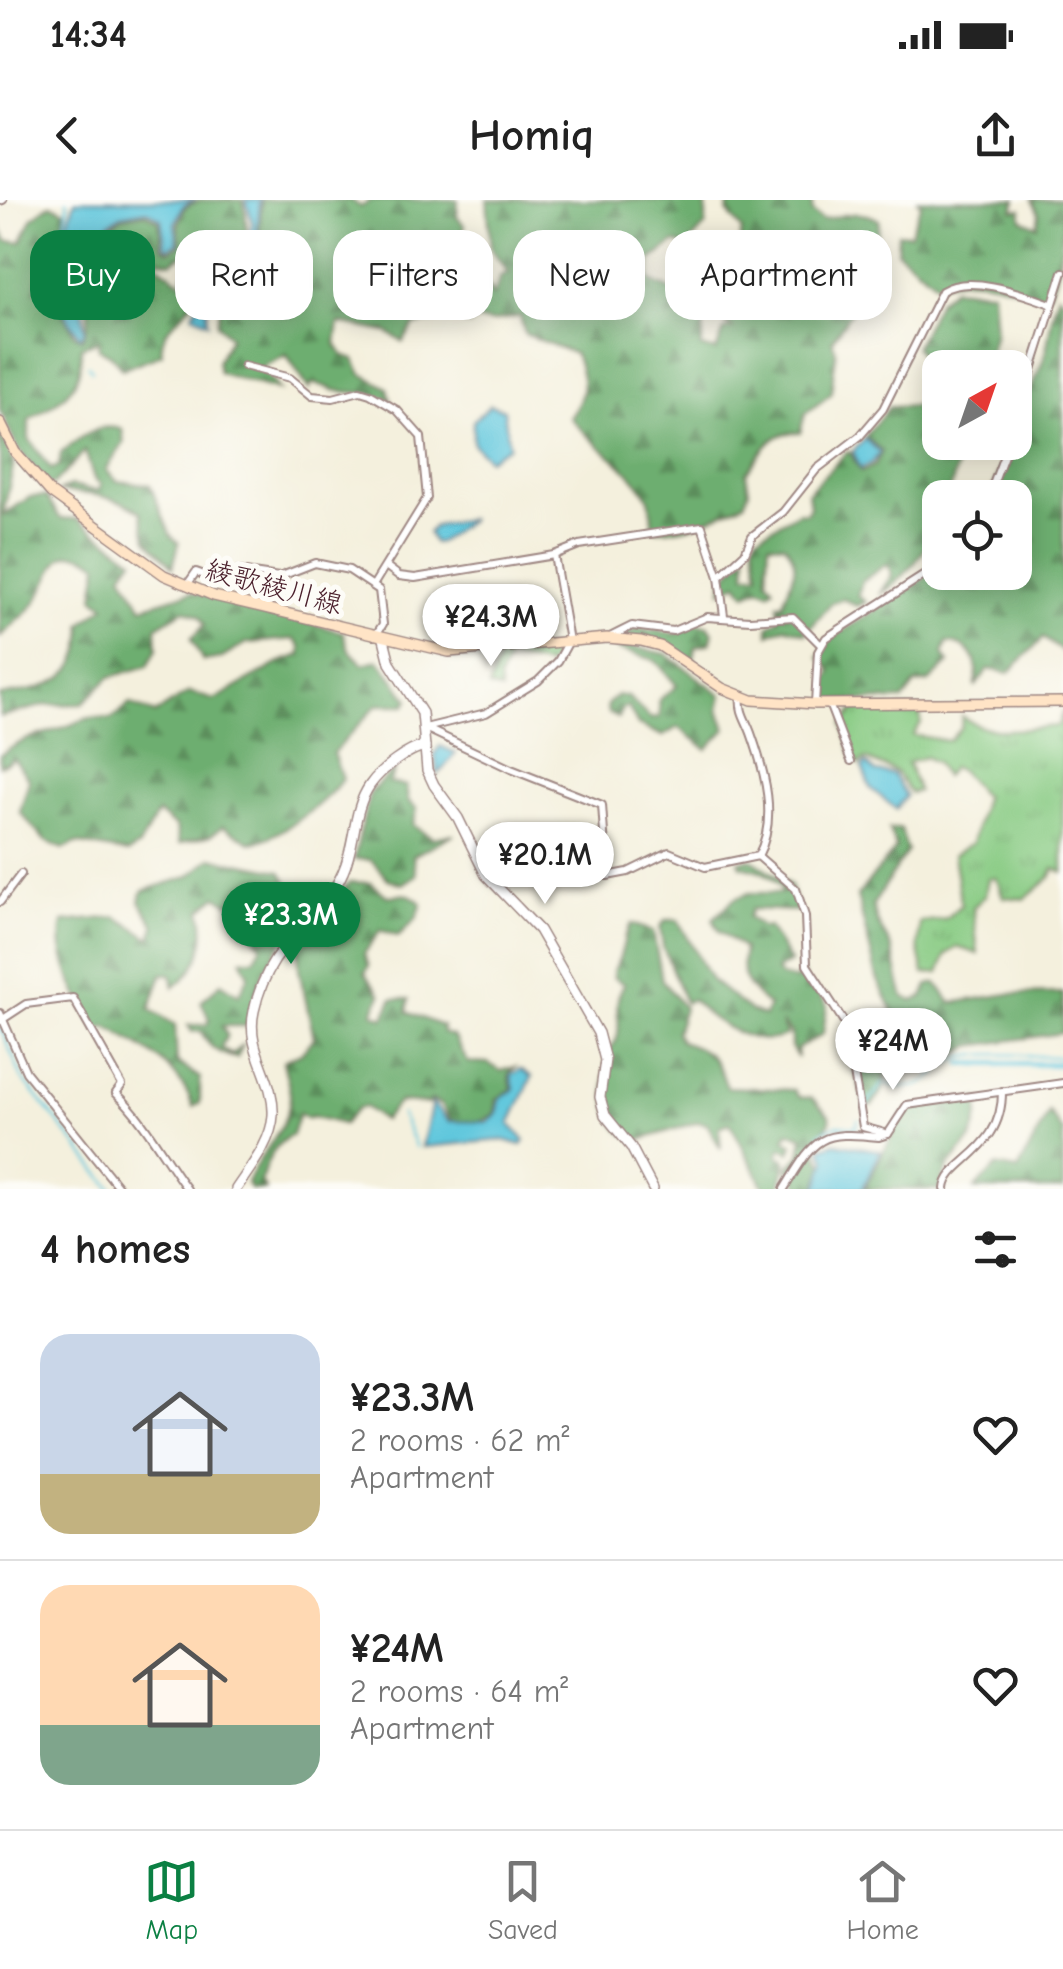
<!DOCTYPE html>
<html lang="en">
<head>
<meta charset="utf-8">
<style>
	body { margin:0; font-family:"Comic Neue","Klee One",sans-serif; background:#f6f6f6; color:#222; height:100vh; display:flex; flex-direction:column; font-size:38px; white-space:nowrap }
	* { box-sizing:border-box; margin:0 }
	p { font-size:32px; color:#767676 }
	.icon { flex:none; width:55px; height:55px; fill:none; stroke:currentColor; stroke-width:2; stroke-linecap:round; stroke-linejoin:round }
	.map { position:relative; height:989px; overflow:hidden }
	.drawer { display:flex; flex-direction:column; background:#fff; flex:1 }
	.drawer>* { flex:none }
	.guide { position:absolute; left:30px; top:30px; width:1005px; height:90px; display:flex; gap:20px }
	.needle { width:65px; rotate:40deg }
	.buttons { position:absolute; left:922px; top:150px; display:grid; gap:20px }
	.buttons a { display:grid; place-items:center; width:110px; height:110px; border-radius:20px; background:#fff; box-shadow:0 5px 25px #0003; font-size:50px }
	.price { position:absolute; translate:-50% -85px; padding:0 22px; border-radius:35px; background:#fff; color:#222; font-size:32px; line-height:65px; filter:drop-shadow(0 2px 5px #0008) }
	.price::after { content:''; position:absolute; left:50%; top:60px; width:30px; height:22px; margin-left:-15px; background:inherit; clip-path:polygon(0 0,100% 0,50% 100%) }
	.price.current { background:#0b8043; color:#fff }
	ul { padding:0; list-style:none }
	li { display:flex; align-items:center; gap:30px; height:250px; padding:0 40px }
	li+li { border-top:2px solid #e0e0e0 }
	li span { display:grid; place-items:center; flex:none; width:280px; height:200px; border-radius:30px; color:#555 }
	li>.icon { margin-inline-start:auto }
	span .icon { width:120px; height:120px; fill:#fffc; stroke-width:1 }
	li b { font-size:42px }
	h2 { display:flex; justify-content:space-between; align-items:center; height:120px; padding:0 40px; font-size:42px }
	.chip { padding:0 35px; border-radius:30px; background:#fff; box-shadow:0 5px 25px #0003; font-size:35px; line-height:90px }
	.chip.current { background:#0b8043; color:#fff }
	.status { display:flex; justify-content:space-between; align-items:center; height:70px; padding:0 50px; background:#fff; direction:ltr }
	.status svg { height:28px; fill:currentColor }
	header { display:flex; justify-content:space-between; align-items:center; height:130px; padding:0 40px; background:#fff; font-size:45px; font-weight:700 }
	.dock { display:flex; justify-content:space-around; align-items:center; height:140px; border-top:2px solid #e0e0e0; background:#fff; font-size:28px; color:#767676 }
	.dock a { display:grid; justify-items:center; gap:5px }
	.dock .current { color:#0b8043 }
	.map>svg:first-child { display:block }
	.grass { fill:url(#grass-tufts); stroke:#687456; stroke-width:2.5 }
	.forest { fill:url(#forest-firs); stroke:#5c664e; stroke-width:2.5 }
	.water { fill:#60c7dd; stroke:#557384; stroke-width:2.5 }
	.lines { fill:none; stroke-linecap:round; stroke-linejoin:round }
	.stream { stroke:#60c7dd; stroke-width:2.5 }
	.canal { stroke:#60c7dd; stroke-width:6 }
	.minor-casing { stroke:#9f8884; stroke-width:10 }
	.tertiary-casing { stroke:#9f8884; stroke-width:12 }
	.secondary-casing { stroke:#9f8884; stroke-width:12 }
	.minor { stroke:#fff; stroke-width:6 }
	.tertiary { stroke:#fff; stroke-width:9 }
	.secondary { stroke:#ffe4c6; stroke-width:9 }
	.labels { text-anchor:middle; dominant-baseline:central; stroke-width:10; stroke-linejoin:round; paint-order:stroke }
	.street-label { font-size:28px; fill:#4a1f2b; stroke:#fdfcf7 }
</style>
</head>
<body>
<div class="status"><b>14:34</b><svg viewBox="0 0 49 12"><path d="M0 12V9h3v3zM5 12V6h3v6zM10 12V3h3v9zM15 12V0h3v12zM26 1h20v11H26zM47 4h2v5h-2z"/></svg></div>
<header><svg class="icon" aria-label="back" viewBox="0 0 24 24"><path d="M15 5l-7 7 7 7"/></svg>Homiq<svg class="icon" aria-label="share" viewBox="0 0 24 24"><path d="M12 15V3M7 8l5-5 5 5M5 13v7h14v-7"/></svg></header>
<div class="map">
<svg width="1063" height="989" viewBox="0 0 1063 989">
	<defs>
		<pattern id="grass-tufts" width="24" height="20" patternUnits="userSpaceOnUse" patternTransform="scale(2.5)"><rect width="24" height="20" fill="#87ca82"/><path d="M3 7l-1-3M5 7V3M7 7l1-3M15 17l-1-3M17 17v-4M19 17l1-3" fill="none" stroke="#76ad70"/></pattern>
		<pattern id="forest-firs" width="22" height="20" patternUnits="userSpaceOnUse" patternTransform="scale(2.5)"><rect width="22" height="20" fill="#6dae70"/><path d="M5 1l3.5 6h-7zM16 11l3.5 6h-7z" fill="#5c8d5c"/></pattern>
	</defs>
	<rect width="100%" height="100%" fill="#fdfcf7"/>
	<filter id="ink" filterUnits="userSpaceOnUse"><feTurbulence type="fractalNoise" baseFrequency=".01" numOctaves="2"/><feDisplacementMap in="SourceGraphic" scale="20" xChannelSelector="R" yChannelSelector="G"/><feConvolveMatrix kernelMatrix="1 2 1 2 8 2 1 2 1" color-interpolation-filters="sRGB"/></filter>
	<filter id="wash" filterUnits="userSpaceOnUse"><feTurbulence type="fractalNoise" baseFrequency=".0048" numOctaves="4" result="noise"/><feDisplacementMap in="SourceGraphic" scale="40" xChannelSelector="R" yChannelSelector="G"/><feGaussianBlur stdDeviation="2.25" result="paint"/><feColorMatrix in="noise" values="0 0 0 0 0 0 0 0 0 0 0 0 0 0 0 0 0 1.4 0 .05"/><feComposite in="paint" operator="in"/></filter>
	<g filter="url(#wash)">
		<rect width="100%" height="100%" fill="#f4f0dd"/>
		<g class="grass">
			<path d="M561 447 548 466 509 457 499 479 501 491 489 487 500 453Z"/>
			<path d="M856 507 920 509 921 523 913 535 949 541 961 527 962 516C988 538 1027 528 1058 526L1063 510V673L1054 668 1050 678 1025 699 1003 697 996 678 988 679 985 696 973 708 978 754 957 747 946 755 939 773 924 774 918 746 920 722 945 719 961 705 953 655 972 643 984 597 961 571 952 567 944 577 936 562 925 557 908 563 918 591 910 593 896 572 866 559 859 564 853 559 843 524Z"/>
		</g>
		<g class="forest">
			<path d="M200 0H243C248 17 244 33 250 49L257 53 262 0H351L361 7 371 0H458L457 17 465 26 458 45 484 62 482 73 493 96 501 76 508 73 491 49 487 0H706V25L687 46 674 43 651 60 649 80C686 99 713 95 701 147L716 151 724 130 733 128 719 118C714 95 727 83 736 63 741 54 738 40 742 30L727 12 730 0H812V12L823 20C842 15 861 9 879 20L877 38 883 49 873 80 832 140 836 152 831 194 805 214 800 233C771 229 761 254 746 273L749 291 744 303C712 316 689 334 653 329 651 320 652 304 648 297 628 264 594 247 570 217 587 194 585 180 575 154L525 134 520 116 491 122 476 120 469 125C446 113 438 123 414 125L403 142 387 132 339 123 336 144 343 155 354 159 362 174 388 188 391 200C366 188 354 195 334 190 325 187 321 183 311 184L309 189 286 155 261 167 279 190 219 173 217 162 230 137 217 124 221 106 201 56 187 52 171 62 157 59 155 63 183 83 193 101C180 121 159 128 162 154L122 169 111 155 99 149 98 141 81 147C82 191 64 197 29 220V239L51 269 59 266 61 253C82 237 95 222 122 229L124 243 106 270 117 281 150 285 171 336 179 343 173 367 147 339 141 312C120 296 84 293 58 291L71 286 97 291 101 284 94 279 85 251 53 285 45 282 17 248 0 210V27L7 41 21 42 33 17 51 4 65 11 64 21C40 35 39 65 36 91L49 95 55 90 74 134 82 139C99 112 72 50 115 38L109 27 122 17 146 13 159 21 162 47 170 51 180 45 178 25 185 7Z"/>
			<path d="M918 0H1016L1013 10 1021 9 1022 19 1037 26 1039 14 1032 0H1063C1063 32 1063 74 1045 98 1012 86 972 72 938 85L897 51 898 33 910 34 921 4Z"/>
			<path d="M953 88 992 91 995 132 986 167 940 168V242L964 243 948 297 940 298C940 339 912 372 880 395L892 375 887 364 862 381 858 396 866 402 857 406 843 399 832 403 806 433 785 427 769 434V426L779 419 778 404H783C789 380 805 365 784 344L769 343 767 379 774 388 769 392 760 388 746 394 738 383 722 391 723 378 747 355 746 374H759L754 343 757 336 799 312 806 313 810 307 808 292 846 253 850 252 861 272 875 265 882 251 865 237 889 207 921 206C929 190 927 161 915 147L938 101Z"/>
			<path d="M1058 94 1063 100V452L1043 438 1009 473 988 469 975 487C980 464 974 444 947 443L943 454 949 463 929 482 915 484 903 500 830 501 826 481 832 471 819 457 831 439 940 368V372H1015V298L990 297 1011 243 1015 242C1015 206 1040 180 1046 150 1050 131 1051 114 1058 94Z"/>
			<path d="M0 232 14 263 3 315 30 297 46 296 60 318 78 319 133 359 122 374 142 407 191 392 343 432 349 450 363 464 379 460 409 500 405 505H377L333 553 342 579C327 602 278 638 252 643L223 626 211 635 179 644 176 627 158 613 139 646 128 653 76 643 64 649 45 641 20 612 29 580 14 559 0 566V555C31 534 34 538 65 527 88 519 85 515 111 519L130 504 155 514 189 492 214 500 283 461 301 455V447L294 439 247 443 222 458 203 461 191 439 205 425 200 416 184 410 156 427 157 449 148 466 110 477 82 504 46 505 0 517V496C46 488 86 482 82 424L105 406 94 397 99 364C54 335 55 376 36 402 26 415 12 426 0 437Z"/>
			<path d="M697 424 708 426 713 433 710 443 696 447 693 462 663 445 616 435 624 430 634 432 636 428 677 434Z"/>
			<path d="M615 443 666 454 722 495 719 509 726 529 707 549 678 527 663 536 638 525 628 507 623 508 618 518 608 513 607 505 617 495 628 497 651 519 660 517 659 500 677 486 655 460 617 449Z"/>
			<path d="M395 569 389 583 406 586 408 601 417 609 413 625 433 638 454 634 413 656 416 675 402 684 388 679 371 660 354 659 370 592Z"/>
			<path d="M889 629H901L907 651 873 705C877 730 886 732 892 750 897 765 898 781 904 797L913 801 923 797 928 785 937 783 951 803 1008 794 1063 793V833L971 846 941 863 900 847 887 816 893 812 877 778 857 696 896 648Z"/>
			<path d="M211 658 281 671 290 687 312 695 308 711 293 710 266 697 252 707 245 701 229 704 217 696 201 710C208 741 200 768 174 787L171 774H162L150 809 175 825 177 862 200 878V903L193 907C179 864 144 849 107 827L97 830C80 800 54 758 63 722L117 717 151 738 155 726 140 702 142 691 188 677Z"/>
			<path d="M752 659 790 685 798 711 752 709 748 717 763 728 769 727C776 740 783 750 790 762L776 771 782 777 797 780 800 766 807 786 815 789 827 806 823 834 797 849 798 858 791 847V833L781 822 787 835C757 850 713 824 692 799L685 803 663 747 660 727 666 720H678L711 780 750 811 765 816 769 806C747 787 738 779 744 749L719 731 713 719 734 699 749 693H783C777 676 758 669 741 666L739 661Z"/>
			<path d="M350 682 371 683 387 696C404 696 406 689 422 704L416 719 398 736 380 730 364 754 369 766 365 773 381 795 373 813 384 818 392 799H409L407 812 442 826 443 833 453 836 468 862 488 863 501 871 515 867 509 875 512 889 497 899 495 914 476 924 450 920 441 905 431 900 429 904 399 902 383 920 365 907 358 908 343 924 312 916 306 918 299 913 292 935C274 943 266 962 261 982L266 989H250L247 983C258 955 292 925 290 894 289 884 285 872 283 861L301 853 314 838 299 770 298 738Z"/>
			<path d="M265 722 290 730 264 770 247 826H222L227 835 221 848 232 855 243 844 237 858C221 855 207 847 201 831L192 832 188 825H207L210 819 201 802 221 783 239 795 249 775 241 759H254L262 745 251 733Z"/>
			<path d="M631 724 653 731 662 780 684 808 676 832 680 841C709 849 717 859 727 887L794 890 799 897 812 898 829 915 830 922 790 975 788 967 800 955 803 936 788 932 785 940 793 945 790 952 782 948 778 955 786 960 780 989H765L730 923 719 927 721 949 707 924 698 922 640 940C602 934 601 880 609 851 611 846 616 843 617 838 623 816 610 808 624 784L614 778 613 771C625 753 621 740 631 724Z"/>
			<path d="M853 837 886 873 884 888 872 906 865 904 855 873Z"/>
			<path d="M979 899C980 956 948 948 940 989H864L902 916 915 907Z"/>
			<path d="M1049 912 1063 932V989H974L997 966 1018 970Z"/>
			<path d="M814 946 824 966 816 989H801L794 977Z"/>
		</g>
		<g class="water">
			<path d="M75 0H195L183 6 175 24 178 43 169 48 165 46 161 19 147 10 121 15 107 25 111 37 104 39C101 49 95 48 90 57 81 75 82 113 85 131L80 137 68 119 52 74Z"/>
			<path d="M246 0H260L256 49 249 39 252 23Z"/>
			<path d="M194 67 206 92 208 122 193 114 199 102 183 75Z"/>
			<path d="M490 205 504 210 509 246 488 259 473 244V221Z"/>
			<path d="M865 239 880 252 872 263 860 269 853 251Z"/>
			<path d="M471 319 440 342 434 343 428 333 435 326Z"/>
			<path d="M440 546 456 553 438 575 434 554Z"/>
			<path d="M866 563 876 572 893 574 906 596 896 609 870 588 862 567Z"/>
			<path d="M521 869 532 877 510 924 525 941 522 945 503 940 422 947 432 903 448 921 487 922 497 914 500 899 514 889 511 875Z"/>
			<path d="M835 943 881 951 862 989H817L826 960 821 948Z"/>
		</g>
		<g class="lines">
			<g class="stream">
				<path d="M53 93C39 62 72 33 67 0"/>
				<path d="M88 165 92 170"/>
				<path d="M0 826 22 878 112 989"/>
				<path d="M865 907 883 883C937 898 926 868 960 858 990 850 1032 857 1063 857"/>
				<path d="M401 914 416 947"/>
				<path d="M819 934 836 925 856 927 858 920"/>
			</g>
			<path class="canal" d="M962 864H1063"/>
		</g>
	</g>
	<g filter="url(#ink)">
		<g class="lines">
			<defs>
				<g id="minor">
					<path d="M0 1 3 0"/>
					<path d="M244 166 290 178 312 196 333 198 360 191 370 194 397 210 421 237 427 298 374 384"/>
					<path d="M1015 223 1063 72"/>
					<path d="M988 298 1009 242"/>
					<path d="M387 367 399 376 415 378 554 355 579 345 702 326 719 377 724 416"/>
					<path d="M719 377 745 353 752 336 783 312 817 269 860 236 883 209 942 91C969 73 1023 94 1051 104"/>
					<path d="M187 385 196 372 215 379 239 371 279 377 315 363 349 370 379 390 383 424 375 436"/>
					<path d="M608 438 632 426 673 431 707 417 750 420 793 417 821 445"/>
					<path d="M741 496C739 512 746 519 751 533 765 572 778 619 758 656"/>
					<path d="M815 504 818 452 826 438 940 365"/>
					<path d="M829 504 851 561"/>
					<path d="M425 528 511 569 602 605 607 676 628 672 669 652 705 667 758 656 796 689 805 716 807 765 846 825 863 927 888 934"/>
					<path d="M425 528 486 513 538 481 558 461 569 441 554 355"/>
					<path d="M0 702 21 674"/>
					<path d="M0 813 26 872 120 989"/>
					<path d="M0 821 26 804 73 798 122 885 116 893C145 920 163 957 187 989"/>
					<path d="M784 989C815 939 817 930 879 937L888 934 907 905 1063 883"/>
					<path d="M945 989C947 960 1003 952 1002 891"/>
				</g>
				<g id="tertiary">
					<path d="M384 439 390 463 422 513 427 570 434 585 458 618 486 675 539 730 598 833 605 860 600 897 605 915 631 947 653 989"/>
					<path d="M236 989C250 968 272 941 273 915 275 877 245 850 254 811 270 737 319 727 343 672 356 644 352 611 370 585 380 570 408 549 425 546"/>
				</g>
				<path id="secondary" d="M0 222 15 252 51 293 164 375 214 396 449 452 607 438 641 441 660 446 722 488 752 500 815 504 1063 502"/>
			</defs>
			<use href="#minor" class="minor-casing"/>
			<use href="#tertiary" class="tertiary-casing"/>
			<use href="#secondary" class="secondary-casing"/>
			<use href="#minor" class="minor"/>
			<use href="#tertiary" class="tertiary"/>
			<use href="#secondary" class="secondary"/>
		</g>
	</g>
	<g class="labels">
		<g class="street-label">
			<text transform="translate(274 387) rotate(15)">綾歌綾川線</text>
		</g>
	</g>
</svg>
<div class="buttons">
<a><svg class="needle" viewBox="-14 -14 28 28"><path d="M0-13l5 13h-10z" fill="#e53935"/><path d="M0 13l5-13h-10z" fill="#767676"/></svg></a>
<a><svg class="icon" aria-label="locate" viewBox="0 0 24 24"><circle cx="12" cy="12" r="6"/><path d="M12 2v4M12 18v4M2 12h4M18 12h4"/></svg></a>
</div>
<b class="price" style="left:491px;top:469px">¥24.3M</b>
<b class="price" style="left:545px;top:707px">¥20.1M</b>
<b class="price current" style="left:291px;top:767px">¥23.3M</b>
<b class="price" style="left:893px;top:893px">¥24M</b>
<div class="guide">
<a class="chip current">Buy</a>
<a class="chip">Rent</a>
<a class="chip">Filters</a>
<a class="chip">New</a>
<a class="chip">Apartment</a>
</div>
</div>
<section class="drawer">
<h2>4 homes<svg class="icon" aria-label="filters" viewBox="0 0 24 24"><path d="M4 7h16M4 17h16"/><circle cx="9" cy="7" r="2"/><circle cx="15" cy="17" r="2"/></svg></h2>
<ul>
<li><span style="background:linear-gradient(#c9d6e8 70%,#c2b280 0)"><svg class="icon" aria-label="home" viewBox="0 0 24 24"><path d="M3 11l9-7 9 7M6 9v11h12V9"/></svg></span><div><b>¥23.3M</b><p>2 rooms · 62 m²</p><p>Apartment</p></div><svg class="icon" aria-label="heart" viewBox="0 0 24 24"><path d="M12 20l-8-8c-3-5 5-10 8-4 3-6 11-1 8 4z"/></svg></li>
<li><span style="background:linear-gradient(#ffd9b3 70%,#7fa58c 0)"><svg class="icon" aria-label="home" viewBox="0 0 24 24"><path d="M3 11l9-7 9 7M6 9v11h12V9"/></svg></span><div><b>¥24M</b><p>2 rooms · 64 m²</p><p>Apartment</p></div><svg class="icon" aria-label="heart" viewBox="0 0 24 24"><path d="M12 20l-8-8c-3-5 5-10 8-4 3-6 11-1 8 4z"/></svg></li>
</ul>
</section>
<nav class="dock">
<a class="current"><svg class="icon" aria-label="map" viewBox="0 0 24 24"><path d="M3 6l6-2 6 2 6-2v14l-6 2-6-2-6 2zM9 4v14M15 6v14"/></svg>Map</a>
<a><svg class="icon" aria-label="saved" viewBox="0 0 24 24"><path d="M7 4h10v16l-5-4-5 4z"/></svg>Saved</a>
<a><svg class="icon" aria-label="home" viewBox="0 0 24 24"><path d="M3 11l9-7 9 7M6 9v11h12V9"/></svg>Home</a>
</nav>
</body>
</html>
